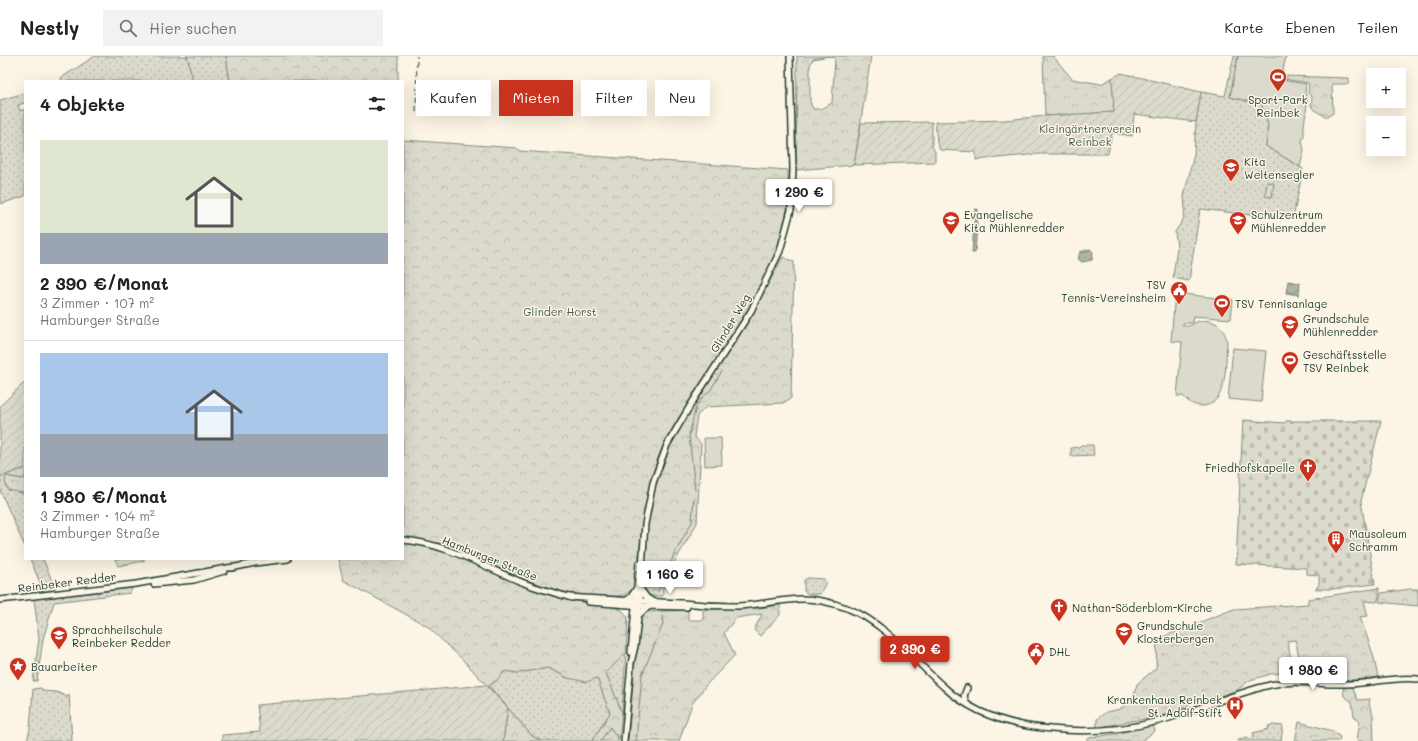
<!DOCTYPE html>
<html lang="de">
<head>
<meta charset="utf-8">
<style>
	body { margin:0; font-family:Mali,sans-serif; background:#f2f2f2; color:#222; height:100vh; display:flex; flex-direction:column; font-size:15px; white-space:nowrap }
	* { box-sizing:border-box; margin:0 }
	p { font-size:13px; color:#767676 }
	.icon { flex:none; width:22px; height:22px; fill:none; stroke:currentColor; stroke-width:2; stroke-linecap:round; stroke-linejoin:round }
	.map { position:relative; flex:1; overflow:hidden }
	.details { position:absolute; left:24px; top:24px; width:380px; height:480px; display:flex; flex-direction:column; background:#fff; border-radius:0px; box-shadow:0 4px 16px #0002 }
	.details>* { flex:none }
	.hud { position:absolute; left:416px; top:24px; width:380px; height:36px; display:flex; gap:8px }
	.controls { position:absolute; left:1366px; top:12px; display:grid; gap:8px }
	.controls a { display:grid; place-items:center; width:40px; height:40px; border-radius:0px; background:#fff; box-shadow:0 4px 16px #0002; font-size:20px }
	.price { position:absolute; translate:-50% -34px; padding:0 9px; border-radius:4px; background:#fff; color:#222; font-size:13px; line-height:26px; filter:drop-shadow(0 1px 2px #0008) }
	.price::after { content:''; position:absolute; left:50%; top:24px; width:12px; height:9px; margin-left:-6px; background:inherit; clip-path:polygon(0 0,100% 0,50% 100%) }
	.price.selected { background:#c8321e; color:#fff }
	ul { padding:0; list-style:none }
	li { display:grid; align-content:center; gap:8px; height:212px; padding:0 16px }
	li+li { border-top:1px solid #e0e0e0 }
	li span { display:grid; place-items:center; height:124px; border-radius:0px; color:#555 }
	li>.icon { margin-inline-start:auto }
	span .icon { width:72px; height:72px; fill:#fffc; stroke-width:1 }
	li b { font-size:17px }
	h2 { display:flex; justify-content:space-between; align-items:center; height:48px; padding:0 16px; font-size:17px }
	.chip { padding:0 14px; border-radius:0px; background:#fff; box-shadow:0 4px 16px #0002; font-size:14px; line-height:36px }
	.chip.selected { background:#c8321e; color:#fff }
	header { display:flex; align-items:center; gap:24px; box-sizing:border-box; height:56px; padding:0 20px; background:#fff; border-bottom:1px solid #e0e0e0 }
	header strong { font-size:19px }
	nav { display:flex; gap:22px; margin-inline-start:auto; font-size:14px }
	.search { width:280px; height:36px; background:#f2f2f2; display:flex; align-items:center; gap:10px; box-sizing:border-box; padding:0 14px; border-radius:0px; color:#767676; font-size:15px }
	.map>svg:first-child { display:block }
	.grass { fill:url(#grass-dots); stroke:#7e8c80 }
	.forest { fill:url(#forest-crowns); stroke:#7e8c80; fill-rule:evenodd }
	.cemetery { fill:url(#cemetery-stones); stroke:#7e8c80 }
	.garden { fill:url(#garden-furrows); stroke:#7e8c80 }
	.pitch { fill:#dcdacc; stroke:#7e8c80 }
	.water { fill:url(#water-waves); stroke:#758479 }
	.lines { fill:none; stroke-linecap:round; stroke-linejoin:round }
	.stream { stroke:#758479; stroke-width:1 }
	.secondary-casing { stroke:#1f3d34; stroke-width:8 }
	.secondary { stroke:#fcf5e5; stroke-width:5 }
	.rail { stroke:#1f3d34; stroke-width:1; stroke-dasharray:6 3; stroke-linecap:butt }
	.labels { text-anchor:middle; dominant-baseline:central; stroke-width:3; stroke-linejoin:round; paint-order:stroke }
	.poi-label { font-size:11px; fill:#1f3d34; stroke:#fcf5e5; text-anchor:start }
	.park-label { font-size:11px; fill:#455c52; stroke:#fcf5e5 }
	.street-label { font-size:11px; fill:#1f3d34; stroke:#fcf5e5 }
</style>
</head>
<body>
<header>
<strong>Nestly</strong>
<div class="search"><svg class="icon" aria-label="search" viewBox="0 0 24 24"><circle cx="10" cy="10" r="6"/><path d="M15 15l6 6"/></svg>Hier suchen</div>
<nav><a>Karte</a><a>Ebenen</a><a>Teilen</a></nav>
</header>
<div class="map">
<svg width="1418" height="685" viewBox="0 0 1418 685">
	<defs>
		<pattern id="grass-dots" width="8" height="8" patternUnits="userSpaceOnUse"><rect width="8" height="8" fill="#dcdacc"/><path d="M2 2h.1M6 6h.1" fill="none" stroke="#bcbcb0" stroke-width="1.8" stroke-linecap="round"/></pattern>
		<pattern id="forest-crowns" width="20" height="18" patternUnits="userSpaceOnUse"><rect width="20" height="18" fill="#dcdacc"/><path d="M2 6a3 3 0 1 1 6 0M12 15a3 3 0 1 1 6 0" fill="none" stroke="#bcbcb0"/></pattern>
		<pattern id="cemetery-stones" width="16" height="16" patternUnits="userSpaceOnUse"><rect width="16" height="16" fill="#dcdacc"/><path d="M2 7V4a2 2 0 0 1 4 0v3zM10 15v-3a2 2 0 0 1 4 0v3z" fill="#bcbcb0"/></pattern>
		<pattern id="garden-furrows" width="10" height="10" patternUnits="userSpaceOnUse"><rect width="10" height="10" fill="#dcdacc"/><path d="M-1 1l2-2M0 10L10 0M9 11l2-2" fill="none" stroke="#bcbcb0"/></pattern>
		<pattern id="water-waves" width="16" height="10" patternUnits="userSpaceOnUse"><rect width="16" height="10" fill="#aeb3a7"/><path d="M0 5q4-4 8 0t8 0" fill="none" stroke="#8d9389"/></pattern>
	</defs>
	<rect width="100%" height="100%" fill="#fcf5e5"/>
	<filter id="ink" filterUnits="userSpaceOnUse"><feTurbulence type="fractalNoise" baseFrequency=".025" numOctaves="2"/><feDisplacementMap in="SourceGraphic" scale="8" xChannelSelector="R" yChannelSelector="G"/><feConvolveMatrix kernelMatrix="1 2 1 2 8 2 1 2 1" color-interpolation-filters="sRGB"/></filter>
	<g filter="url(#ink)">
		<g class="grass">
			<path d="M95 0H226L230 25H62L61 22Z"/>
			<path d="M1234 0H1238L1230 41 1262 48 1268 69 1266 90 1303 113 1294 158 1286 163 1200 153 1189 225 1173 222 1177 191 1175 176 1183 164 1185 152 1184 140 1194 98 1196 66 1201 36 1225 40Z"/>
			<path d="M25 37V47L18 49 20 55 25 53V140L1 148 0 145V44Z"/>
			<path d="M1081 389H1093L1094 399 1071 400V392L1079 391Z"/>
			<path d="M25 412V421L22 423 6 420 23 437 25 442V491L0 434V421Z"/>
			<path d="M30 503H43L56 534 44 536Z"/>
			<path d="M808 522 824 523 826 526 820 538H808L804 535V524Z"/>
			<path d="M132 532 130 537 54 546 43 583 37 625H33L39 583 34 543Z"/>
			<path d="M626 597 622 657 606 617Z"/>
			<path d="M548 612 568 622H597L610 657 592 685H541L531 679 489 630 496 625 505 615 518 617Z"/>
			<path d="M41 632 43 635 56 636 68 641 69 638 72 685H27L30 673 33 633Z"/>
			<path d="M1274 669 1283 670 1281 685H1238V683L1248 681 1249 683 1254 681 1253 677 1269 673 1268 670Z"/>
			<path d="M610 670 619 685H600Z"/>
		</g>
		<g class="forest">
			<path d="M226 0H398V25H230Z"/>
			<path d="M797 0H871L854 109 796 114ZM829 0 835 2 832 47 820 53H813L810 46V9L813 3Z"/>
			<path d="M1043 0H1053L1072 23 1101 28 1112 22 1115 56 1045 60Z"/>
			<path d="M1284 20 1349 22V28H1332L1333 57 1327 61 1314 54 1311 50 1312 41 1308 37 1309 27 1284 23Z"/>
			<path d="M403 84 517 92 519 95 788 114C788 127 789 141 787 153 776 217 736 273 702 326 689 346 674 367 664 388 643 433 641 482 636 530 624 542 619 540 603 540 548 541 503 512 453 493 437 486 420 483 403 481Z"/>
			<path d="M783 201 794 206 791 342 783 347 706 351 697 360 694 380 701 388 697 467 663 526V540C651 540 648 541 642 530L648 468 655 428 669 390 692 351 753 256Z"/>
			<path d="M6 420 22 423 25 421V442L23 437 8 434 5 426Z"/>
			<path d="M403 487 421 489 452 498 518 527 554 540 590 548 614 551 622 554 628 561 626 597 606 617 622 657 619 684 610 671 600 685H592L610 657 597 622 587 626 568 622 548 612 518 617 505 615 496 625 489 630 531 679 541 685H503L508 652 463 604 427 570 343 524 338 503H403Z"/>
			<path d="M115 503H144V505L118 510Z"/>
			<path d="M1379 532V540L1377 546 1364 545 1368 560 1360 561 1373 598 1378 621 1354 624 1314 621 1309 615 1301 614 1302 613 1295 584 1287 585 1293 610H1294L1295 613 1287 615 1285 617 1271 618 1250 624 1237 634 1208 644H1199L1191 646 1184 652 1158 661 1147 663 1130 665 1097 672V663L1106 656 1120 653 1134 639 1137 628 1156 612 1157 583 1234 553 1308 548V543Z"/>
			<path d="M1410 533H1418V550L1379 546 1381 537Z"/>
			<path d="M780 549V559L760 580 754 574 762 558 736 562 724 577 735 599 707 628 692 648 679 685H628L635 606 641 562 644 556 688 554V564H703V554L760 552Z"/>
			<path d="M1352 631 1358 644 1370 643 1369 648 1373 659 1374 685H1358L1357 683 1360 666 1354 660 1352 646 1344 640 1343 632Z"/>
			<path d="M1299 666 1333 675 1340 681 1339 685H1295Z"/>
			<path d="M1153 669 1155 675 1141 685H1087L1089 682 1119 677Z"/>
		</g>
		<path class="cemetery" d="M1243 364 1285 367 1286 365H1381L1361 445 1375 528 1333 533H1315L1319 529V519L1307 518V512L1236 508Z"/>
		<g class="garden">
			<path d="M1121 17 1201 36 1196 66 1134 58 1132 80 1112 77 1108 98H1040L976 104V96L940 94 937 87 935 66 1005 64 1045 60 1114 56 1112 22Z"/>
			<path d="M932 66V90L935 96V106L854 109 861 67Z"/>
			<path d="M25 326V412L0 421V350Z"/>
			<path d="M486 629 508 652 503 685H222V679L260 676 257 649Z"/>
		</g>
		<g class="pitch">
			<path d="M1238 0H1286L1281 24 1306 28 1305 37 1308 42 1304 69V79L1302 85 1304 94 1300 111 1266 90 1268 69 1261 48 1230 41Z"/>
			<path d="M1267 126 1274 127 1272 141 1265 140Z"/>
			<path d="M1175 237 1233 244 1231 263 1193 260 1192 267H1183V270C1193 271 1192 266 1201 265 1215 262 1226 273 1227 287 1225 306 1229 349 1202 350 1194 350 1188 346 1183 340H1177L1182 286 1171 285Z"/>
			<path d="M1233 292 1266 295 1261 346 1228 343Z"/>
			<path d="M704 382H721L722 409 705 410Z"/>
		</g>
		<g class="water">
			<path d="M975 153H978L975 197H972Z"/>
			<path d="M1090 193 1093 196 1092 204 1082 206 1078 203 1080 196Z"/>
			<path d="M1288 225 1300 227 1299 239 1286 237Z"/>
		</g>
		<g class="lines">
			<g class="stream">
				<path d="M187 0 193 25"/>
				<path d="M695 434 689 379 696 351 702 342 710 335 722 315"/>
				<path d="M658 535 676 495 692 466 694 441"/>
				<path d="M636 685 642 619 663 568 662 560"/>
			</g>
			<defs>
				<g id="secondary">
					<path d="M403 484C444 487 481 509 519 525 536 532 554 537 572 542"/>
					<path d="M231 512 255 507 288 503"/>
					<path d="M154 528 194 524 224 515"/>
					<path d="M641 534 647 542 652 545"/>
					<path d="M569 541C607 544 644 545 682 547 700 549 718 550 736 550 758 550 780 543 803 543 818 543 833 547 847 552 887 568 913 604 944 631 973 658 1013 670 1051 673 1087 677 1124 674 1159 665 1196 655 1232 638 1270 629 1296 623 1321 629 1346 628 1371 628 1394 620 1418 623"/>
					<path d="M0 544 136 528 233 511"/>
					<path d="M625 545 631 541 636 533"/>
					<path d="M589 546 642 550 687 551"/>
					<path d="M637 561 645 553 650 550"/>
					<path d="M631 596 639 508"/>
					<path d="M966 646 964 640 967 632"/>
					<path d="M624 685 631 607 635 590 640 543 645 468 653 427 667 389 690 350 751 255 780 195 791 154 793 114 790 0"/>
				</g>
			</defs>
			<use href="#secondary" class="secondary-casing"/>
			<use href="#secondary" class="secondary"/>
			<path class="rail" d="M416 56 417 0"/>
		</g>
	</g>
	<defs>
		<symbol id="stadium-pin" viewBox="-11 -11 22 30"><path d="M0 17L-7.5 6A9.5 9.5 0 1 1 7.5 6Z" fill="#c8321e" stroke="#fcf5e5"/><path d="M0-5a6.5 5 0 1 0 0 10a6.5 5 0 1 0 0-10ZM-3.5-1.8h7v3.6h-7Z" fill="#fff"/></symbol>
		<symbol id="school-pin" viewBox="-11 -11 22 30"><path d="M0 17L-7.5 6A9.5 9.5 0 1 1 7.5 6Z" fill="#c8321e" stroke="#fcf5e5"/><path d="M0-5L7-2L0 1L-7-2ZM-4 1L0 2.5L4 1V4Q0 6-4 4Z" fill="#fff"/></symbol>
		<symbol id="civic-pin" viewBox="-11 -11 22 30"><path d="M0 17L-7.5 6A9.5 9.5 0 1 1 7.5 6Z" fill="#c8321e" stroke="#fcf5e5"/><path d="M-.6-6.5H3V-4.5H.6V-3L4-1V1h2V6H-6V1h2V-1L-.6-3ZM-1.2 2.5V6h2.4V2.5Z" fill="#fff"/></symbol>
		<symbol id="church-pin" viewBox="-11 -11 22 30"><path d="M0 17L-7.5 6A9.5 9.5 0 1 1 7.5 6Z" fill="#c8321e" stroke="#fcf5e5"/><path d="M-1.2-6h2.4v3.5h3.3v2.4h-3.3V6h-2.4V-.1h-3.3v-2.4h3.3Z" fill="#fff"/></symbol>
		<symbol id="building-pin" viewBox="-11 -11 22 30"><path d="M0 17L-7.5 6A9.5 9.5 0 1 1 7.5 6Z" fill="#c8321e" stroke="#fcf5e5"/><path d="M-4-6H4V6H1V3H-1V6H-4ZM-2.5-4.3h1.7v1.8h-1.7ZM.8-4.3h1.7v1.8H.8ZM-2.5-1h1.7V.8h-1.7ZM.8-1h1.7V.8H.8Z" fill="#fff"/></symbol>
		<symbol id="sight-pin" viewBox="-11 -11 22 30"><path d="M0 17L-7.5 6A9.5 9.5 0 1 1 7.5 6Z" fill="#c8321e" stroke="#fcf5e5"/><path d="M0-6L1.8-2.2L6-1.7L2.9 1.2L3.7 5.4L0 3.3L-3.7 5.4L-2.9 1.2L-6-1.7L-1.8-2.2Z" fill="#fff"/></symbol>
		<symbol id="hospital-pin" viewBox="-11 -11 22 30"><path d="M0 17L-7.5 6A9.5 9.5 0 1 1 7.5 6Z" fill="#c8321e" stroke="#fcf5e5"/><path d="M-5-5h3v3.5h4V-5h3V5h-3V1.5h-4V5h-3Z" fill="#fff"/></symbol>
	</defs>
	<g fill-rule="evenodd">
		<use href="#stadium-pin" x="1268" y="11" width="20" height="27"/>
		<use href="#school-pin" x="1221" y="101" width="20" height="27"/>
		<use href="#school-pin" x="941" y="154" width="20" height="27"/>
		<use href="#school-pin" x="1228" y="154" width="20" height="27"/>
		<use href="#civic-pin" x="1169" y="224" width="20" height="27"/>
		<use href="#stadium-pin" x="1212" y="237" width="20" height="27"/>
		<use href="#school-pin" x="1280" y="258" width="20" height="27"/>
		<use href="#stadium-pin" x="1280" y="294" width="20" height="27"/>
		<use href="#church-pin" x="1298" y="401" width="20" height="27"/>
		<use href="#building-pin" x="1326" y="473" width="20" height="27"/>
		<use href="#church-pin" x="1049" y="541" width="20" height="27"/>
		<use href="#school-pin" x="1114" y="565" width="20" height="27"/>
		<use href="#school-pin" x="49" y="569" width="20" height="27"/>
		<use href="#civic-pin" x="1026" y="585" width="20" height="27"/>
		<use href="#sight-pin" x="8" y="600" width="20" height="27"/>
		<use href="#hospital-pin" x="1225" y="639" width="20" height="27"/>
	</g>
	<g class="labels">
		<g class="poi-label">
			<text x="1278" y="43" text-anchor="middle">Sport-Park<tspan x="1278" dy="13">Reinbek</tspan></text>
			<text x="1244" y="105">Kita<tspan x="1244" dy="13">Weltensegler</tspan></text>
			<text x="964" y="158">Evangelische<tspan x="964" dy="13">Kita Mühlenredder</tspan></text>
			<text x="1251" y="158">Schulzentrum<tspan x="1251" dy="13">Mühlenredder</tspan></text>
			<text x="1166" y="228" text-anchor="end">TSV<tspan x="1166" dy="13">Tennis-Vereinsheim</tspan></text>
			<text x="1235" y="247">TSV Tennisanlage</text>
			<text x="1303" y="262">Grundschule<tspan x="1303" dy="13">Mühlenredder</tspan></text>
			<text x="1303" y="298">Geschäftsstelle<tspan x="1303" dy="13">TSV Reinbek</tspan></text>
			<text x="1295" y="411" text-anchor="end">Friedhofskapelle</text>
			<text x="1349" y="477">Mausoleum<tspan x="1349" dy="13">Schramm</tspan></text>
			<text x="1072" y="551">Nathan-Söderblom-Kirche</text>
			<text x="1137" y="569">Grundschule<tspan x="1137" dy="13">Klosterbergen</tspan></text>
			<text x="72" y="573">Sprachheilschule<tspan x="72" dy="13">Reinbeker Redder</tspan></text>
			<text x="1049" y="595">DHL</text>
			<text x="31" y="610">Bauarbeiter</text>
			<text x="1222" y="643" text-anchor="end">Krankenhaus Reinbek<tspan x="1222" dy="13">St. Adolf-Stift</tspan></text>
		</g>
		<g class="park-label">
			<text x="1090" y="72">Kleingärtnerverein<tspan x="1090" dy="13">Reinbek</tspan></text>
			<text x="560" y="255">Glinder Horst</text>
		</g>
		<g class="street-label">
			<text transform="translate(730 267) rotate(-59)">Glinder Weg</text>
			<text transform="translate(490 502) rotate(22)">Hamburger Straße</text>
			<text transform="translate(67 526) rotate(-7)">Reinbeker Redder</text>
		</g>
	</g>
</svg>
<div class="controls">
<a>+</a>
<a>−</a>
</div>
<b class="price" style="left:799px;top:157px">1 290 €</b>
<b class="price" style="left:670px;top:539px">1 160 €</b>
<b class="price selected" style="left:915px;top:614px">2 390 €</b>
<b class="price" style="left:1313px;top:635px">1 980 €</b>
<div class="hud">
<a class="chip">Kaufen</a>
<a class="chip selected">Mieten</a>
<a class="chip">Filter</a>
<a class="chip">Neu</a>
</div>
<section class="details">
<h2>4 Objekte<svg class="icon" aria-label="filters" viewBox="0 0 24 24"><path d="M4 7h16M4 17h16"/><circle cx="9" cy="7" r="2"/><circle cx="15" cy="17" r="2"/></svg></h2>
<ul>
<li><span style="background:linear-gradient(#dfe7d0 75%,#9aa5b1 0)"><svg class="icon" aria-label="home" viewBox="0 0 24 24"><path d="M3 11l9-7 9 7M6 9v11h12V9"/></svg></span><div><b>2 390 €/Monat</b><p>3 Zimmer · 107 m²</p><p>Hamburger Straße</p></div></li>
<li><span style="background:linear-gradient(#a9c7e8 65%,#9aa5b1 0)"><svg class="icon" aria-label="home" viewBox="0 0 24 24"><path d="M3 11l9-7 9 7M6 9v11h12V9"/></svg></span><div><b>1 980 €/Monat</b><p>3 Zimmer · 104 m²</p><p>Hamburger Straße</p></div></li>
</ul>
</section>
</div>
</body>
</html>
